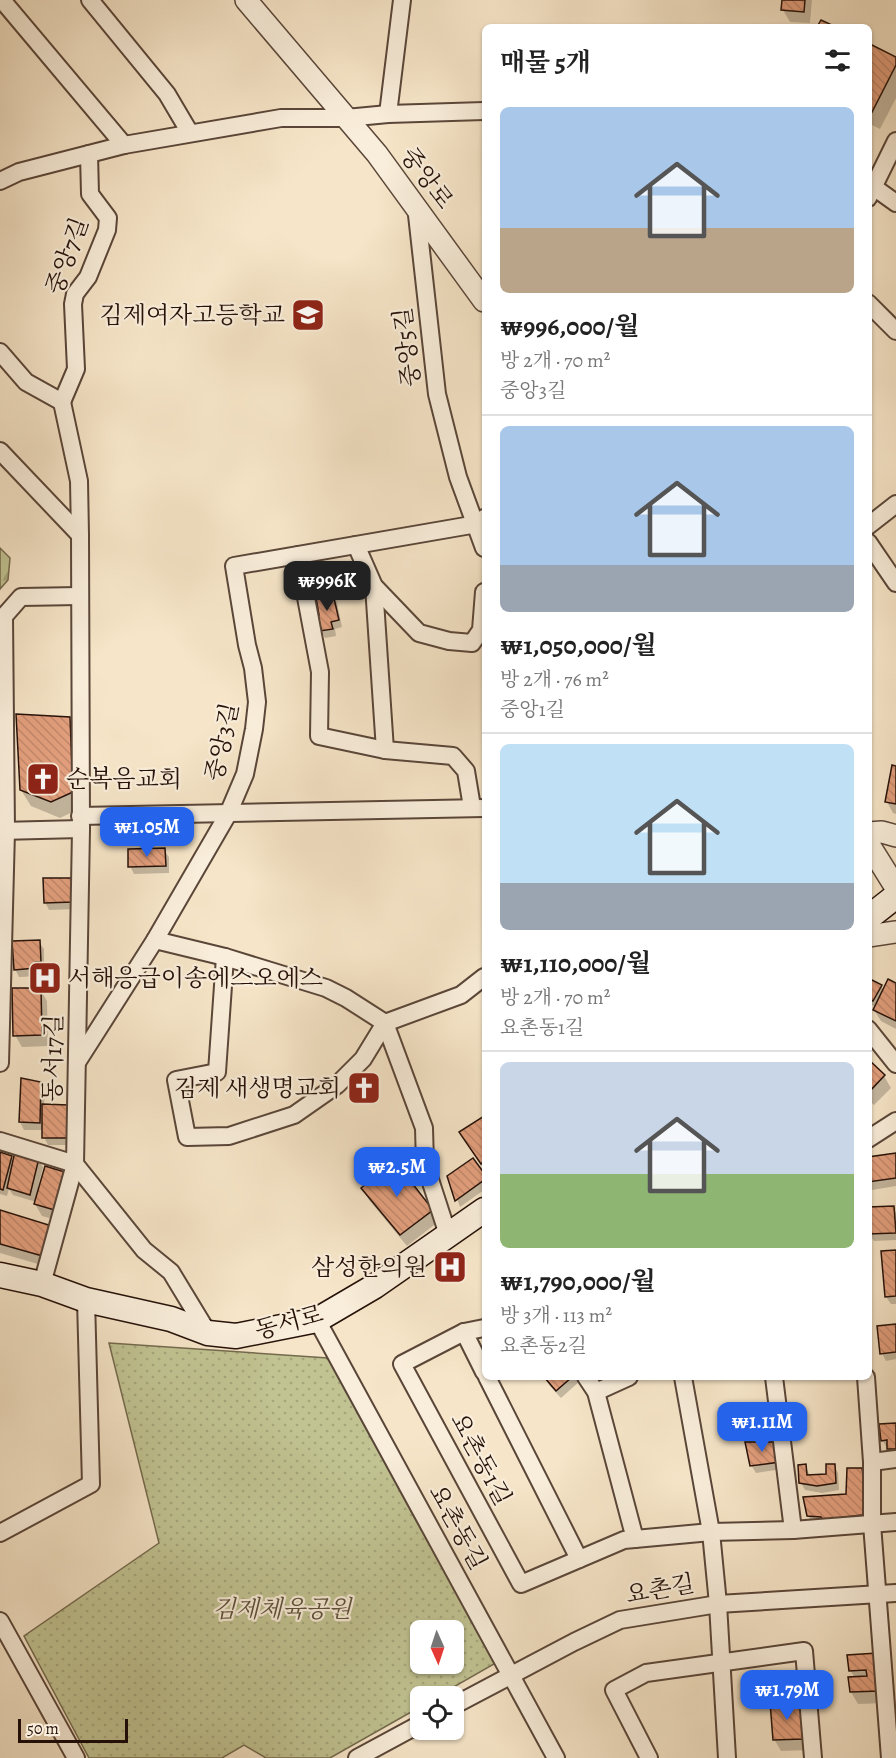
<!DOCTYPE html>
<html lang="ko">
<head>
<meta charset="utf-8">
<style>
	body { margin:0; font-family:Alegreya,"Noto Serif KR",serif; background:#f6f6f6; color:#222; height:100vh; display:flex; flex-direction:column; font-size:22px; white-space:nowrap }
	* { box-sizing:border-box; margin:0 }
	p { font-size:20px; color:#767676 }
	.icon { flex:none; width:33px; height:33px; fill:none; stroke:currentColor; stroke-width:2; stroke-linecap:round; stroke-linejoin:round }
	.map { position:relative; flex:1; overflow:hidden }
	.panel { position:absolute; left:482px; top:24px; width:390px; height:1356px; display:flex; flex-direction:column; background:#fff; border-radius:9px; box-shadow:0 2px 4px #0004 }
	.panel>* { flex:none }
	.needle { width:39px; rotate:177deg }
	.tools { position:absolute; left:410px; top:1620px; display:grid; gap:12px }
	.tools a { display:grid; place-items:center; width:54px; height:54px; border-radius:9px; background:#fff; box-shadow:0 2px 4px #0004; font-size:30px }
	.scale { position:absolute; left:18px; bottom:15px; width:110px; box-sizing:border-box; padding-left:6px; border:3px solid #261109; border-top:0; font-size:16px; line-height:21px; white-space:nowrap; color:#261109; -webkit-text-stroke:4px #f9eedb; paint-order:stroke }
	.price { position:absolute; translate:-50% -51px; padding:0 14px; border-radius:12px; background:#2563eb; color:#fff; font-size:20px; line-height:39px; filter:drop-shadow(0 2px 3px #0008) }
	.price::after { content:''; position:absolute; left:50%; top:36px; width:18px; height:14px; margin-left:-9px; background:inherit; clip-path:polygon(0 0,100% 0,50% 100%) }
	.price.current { background:#222; color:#fff }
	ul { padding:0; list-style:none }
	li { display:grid; align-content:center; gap:12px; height:318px; padding:0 18px }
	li+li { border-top:2px solid #e0e0e0 }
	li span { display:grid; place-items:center; height:186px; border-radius:9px; color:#555 }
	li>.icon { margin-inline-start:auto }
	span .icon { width:108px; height:108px; fill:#fffc; stroke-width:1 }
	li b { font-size:26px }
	h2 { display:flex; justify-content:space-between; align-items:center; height:72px; padding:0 18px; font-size:26px }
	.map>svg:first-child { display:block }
	.forest { fill:url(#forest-firs); stroke:#746a4e; stroke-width:1.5 }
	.park { fill:url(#park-dots); stroke:#746a4e; stroke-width:1.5; fill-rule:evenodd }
	.shadow { fill:#0003 }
	.building { fill:url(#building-back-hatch); stroke:#261109; stroke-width:1.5 }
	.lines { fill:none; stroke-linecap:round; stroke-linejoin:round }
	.minor-casing { stroke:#5a4639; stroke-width:20 }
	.tertiary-casing { stroke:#5a4639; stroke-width:24 }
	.secondary-casing { stroke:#261109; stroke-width:27 }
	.minor { stroke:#f9eedb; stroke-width:16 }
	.tertiary { stroke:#f9eedb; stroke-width:21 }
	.secondary { stroke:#f9eedb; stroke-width:24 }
	.labels { text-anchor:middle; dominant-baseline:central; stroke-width:4.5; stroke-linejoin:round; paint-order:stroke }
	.street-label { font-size:24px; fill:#261109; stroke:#f9eedb }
	.poi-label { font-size:24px; fill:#261109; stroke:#f9eedb; text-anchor:end }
	.park-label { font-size:24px; font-style:italic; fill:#5c4f39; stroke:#f9eedb }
</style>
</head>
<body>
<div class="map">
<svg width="896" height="1758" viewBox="0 0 896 1758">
	<defs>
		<pattern id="forest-firs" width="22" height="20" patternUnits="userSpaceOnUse" patternTransform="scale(1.5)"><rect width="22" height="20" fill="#c1c392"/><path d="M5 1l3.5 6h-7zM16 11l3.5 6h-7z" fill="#a6a67d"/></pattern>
		<pattern id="park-dots" width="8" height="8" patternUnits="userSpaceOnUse" patternTransform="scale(1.5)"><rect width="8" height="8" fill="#c1c392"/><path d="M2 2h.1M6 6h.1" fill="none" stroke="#a6a67d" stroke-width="1.8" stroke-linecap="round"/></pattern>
		<pattern id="building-back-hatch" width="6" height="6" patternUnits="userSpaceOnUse" patternTransform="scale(1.5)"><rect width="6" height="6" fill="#e4a07e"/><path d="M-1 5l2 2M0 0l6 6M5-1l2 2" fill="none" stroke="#c3896c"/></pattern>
	</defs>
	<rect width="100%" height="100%" fill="#f6e5c8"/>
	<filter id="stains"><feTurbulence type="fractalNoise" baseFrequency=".00333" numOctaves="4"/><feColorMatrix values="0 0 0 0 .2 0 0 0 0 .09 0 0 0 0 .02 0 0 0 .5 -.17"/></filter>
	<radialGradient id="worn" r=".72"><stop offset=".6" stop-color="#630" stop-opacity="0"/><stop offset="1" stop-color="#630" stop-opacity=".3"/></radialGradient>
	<path class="forest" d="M0 548 10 558 8 580 0 589Z"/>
	<path class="park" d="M109 1343 328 1358 415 1518 470 1598 501 1660 438 1696H420V1707L330 1758H266L244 1745 222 1758H89L24 1636 159 1543ZM420 1630H453V1664H420Z"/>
	<g class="shadow">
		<path d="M784 0H812L810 23 790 22 783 10Z"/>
		<path d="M868 45 896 59V98L880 129 868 123Z"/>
		<path d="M332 595 337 603 342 627 335 629 336 636 325 638 321 631 318 617Z"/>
		<path d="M69 718 78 734 81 808 60 818 31 806 21 790Z"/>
		<path d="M896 767V814L893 813 887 802Z"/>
		<path d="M164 850 169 857V873L134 874 130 866Z"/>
		<path d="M72 879 76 909 49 910 45 902Z"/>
		<path d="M39 942 44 949V969H39L40 976 19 977 15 969Z"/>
		<path d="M868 980 881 986 884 991 896 985V1029L881 1021 874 1010 876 1007 868 1003Z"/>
		<path d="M40 989 47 1001 48 1046 22 1047 15 1035Z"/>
		<path d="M868 1061 884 1076 891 1088 874 1105 868 1100Z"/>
		<path d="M40 1083 45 1091 44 1105 67 1107 72 1145H48L44 1137V1130H24L20 1122Z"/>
		<path d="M484 1117V1169L461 1133Z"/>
		<path d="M0 1154 11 1157 14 1163 38 1160 43 1167 38 1187 40 1188 64 1222 42 1216 35 1204 36 1202 13 1195 9 1189 7 1196 0 1194Z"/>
		<path d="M896 1157V1186L872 1190 868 1184V1159Z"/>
		<path d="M472 1160 484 1175V1190L460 1207 449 1177Z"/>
		<path d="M363 1188 432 1210 438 1222 407 1246 369 1200Z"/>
		<path d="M893 1208 896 1213V1240L874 1241 869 1234Z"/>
		<path d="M0 1211 51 1227 52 1268 0 1253Z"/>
		<path d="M896 1252V1304H891L886 1297 883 1253Z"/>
		<path d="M896 1326V1359L886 1361 882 1353Z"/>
		<path d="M546 1377H577L580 1381 561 1398 549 1385Z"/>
		<path d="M896 1424V1456L893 1457 882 1440Z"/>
		<path d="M775 1443 783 1469 756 1473 751 1465Z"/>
		<path d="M805 1465 810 1476H828L834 1466 838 1473 839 1490 822 1493 805 1490 801 1483Z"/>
		<path d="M861 1469 868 1481 873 1520 815 1527 808 1516 847 1496Z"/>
		<path d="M876 1654 886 1703 858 1704 851 1692 855 1678 850 1670Z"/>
		<path d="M802 1703 810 1750 781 1751 774 1739Z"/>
	</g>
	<g class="building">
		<path d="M782 0H805L804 12 781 10Z"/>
		<path d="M821 20 836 27H817Z"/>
		<path d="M868 43 896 57V65L871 114 868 113Z"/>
		<path d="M333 594 339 620 331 622 333 629 320 631 316 616 319 615 316 598Z"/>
		<path d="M16 714 70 717 73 792 51 802 20 790Z"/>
		<path d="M892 765 896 766V804L885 802Z"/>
		<path d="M165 848 166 866 128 867V849Z"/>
		<path d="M43 878H73V902L44 903Z"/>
		<path d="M40 940 41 962H36V968L14 970 12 941Z"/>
		<path d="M868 978 882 985 873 1001 868 998Z"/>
		<path d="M888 979 896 983V1021L873 1010Z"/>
		<path d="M12 988H41L42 1035 13 1036Z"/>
		<path d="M868 1059 885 1075 868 1093Z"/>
		<path d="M21 1078 41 1082 40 1123 19 1122Z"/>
		<path d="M42 1104 68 1105 69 1138H42Z"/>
		<path d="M484 1116V1161L481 1164 459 1132Z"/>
		<path d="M15 1151 39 1158 30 1195 7 1188Z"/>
		<path d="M0 1152 12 1156 3 1190 0 1189Z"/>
		<path d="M896 1153V1178L868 1182V1157Z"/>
		<path d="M473 1158 484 1173V1180L455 1201 447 1176Z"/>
		<path d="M395 1161 433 1210 400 1235 361 1188Z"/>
		<path d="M45 1166 68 1173 58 1211 34 1204Z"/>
		<path d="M894 1206 896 1233 868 1234V1207Z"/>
		<path d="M0 1210 52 1226 46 1257 0 1244Z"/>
		<path d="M896 1250V1296L885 1297 881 1251Z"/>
		<path d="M896 1324V1352L880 1354 877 1326Z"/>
		<path d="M544 1377H572L556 1391Z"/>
		<path d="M896 1423V1449H887V1440L881 1441 879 1424Z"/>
		<path d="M745 1442H776L780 1462 750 1466Z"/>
		<path d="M806 1464 807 1475 826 1474V1464H835L836 1483 817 1486 799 1483 798 1465Z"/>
		<path d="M847 1468H862L868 1508 862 1515 823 1520 821 1517 807 1516 803 1497 846 1494Z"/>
		<path d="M877 1653 880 1691 850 1692 848 1677 867 1676 866 1670 849 1671 847 1655Z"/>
		<path d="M770 1702H802L804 1739 773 1740Z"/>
	</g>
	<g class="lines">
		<defs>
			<g id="minor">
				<path d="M2 0 124 145"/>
				<path d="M90 0 167 94 190 133"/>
				<path d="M388 114 402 0"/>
				<path d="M0 181 19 172 124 145 281 118H346L388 114 484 111"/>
				<path d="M868 183 896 203"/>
				<path d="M868 198 896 141"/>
				<path d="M416 206 437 394 458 477 484 548"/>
				<path d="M868 303 896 331"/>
				<path d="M0 352 26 382 62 402"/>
				<path d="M62 402 76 369 73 304 75 294 88 277 107 230 108 218 90 194 89 154"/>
				<path d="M62 402 79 481 80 535"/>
				<path d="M0 451 80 535 81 829 75 1164 42 1284"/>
				<path d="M868 526 896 504"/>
				<path d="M868 542 896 583"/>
				<path d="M356 545 374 586 419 633 449 641 472 643 481 630 484 592"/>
				<path d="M298 555 320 672 319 736 385 750 453 756 466 771 472 807"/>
				<path d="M374 586 385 750"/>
				<path d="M0 621 21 597 79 596"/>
				<path d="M80 816 484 808"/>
				<path d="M0 831 81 829"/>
				<path d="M155 940 225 957 326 988 346 998 385 1023 424 1128 425 1164 448 1235"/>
				<path d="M225 957 217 1072 176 1080 187 1137 229 1136 294 1115 337 1085 363 1059 385 1023 461 995 484 977"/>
				<path d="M868 1029 896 1064"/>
				<path d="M78 1061 155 940 228 814 245 774 254 729 257 702 253 668 247 645 234 566 477 524 484 518"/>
				<path d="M0 1063 6 831 4 616"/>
				<path d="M868 1139 896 1121"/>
				<path d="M0 1141 75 1164 144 1250 171 1272 208 1333"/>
				<path d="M317 1320 556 1758"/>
				<path d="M484 1328 464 1332 402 1364 521 1584 624 1540 711 1532 793 1530 896 1522"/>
				<path d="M464 1332 484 1372"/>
				<path d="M487 1377 579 1559"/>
				<path d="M586 1377 596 1392 635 1539"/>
				<path d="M683 1377 711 1532 718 1604 727 1758"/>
				<path d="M774 1377 793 1530"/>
				<path d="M866 1377 872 1462V1524L890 1758"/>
				<path d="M596 1392 629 1377"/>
				<path d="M872 1462 896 1459"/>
				<path d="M0 1533 91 1484 86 1300"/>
				<path d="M0 1621 76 1758"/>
				<path d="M453 1706 574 1642 620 1620 718 1604 896 1593"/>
				<path d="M357 1758 420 1724"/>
				<path d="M649 1758 614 1690 646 1673 804 1651 813 1758"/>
			</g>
			<g id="tertiary">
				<path d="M246 0 377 154 484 301"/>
				<path d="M868 833 882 832 896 836"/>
				<path d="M868 843 896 888"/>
				<path d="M868 936 896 932"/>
			</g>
			<g id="secondary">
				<path d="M868 918 896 896"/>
				<path d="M0 1275 42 1284 86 1300 171 1319 208 1333 236 1336 317 1320 375 1286 484 1210"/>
			</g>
		</defs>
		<use href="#minor" class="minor-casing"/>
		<use href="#tertiary" class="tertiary-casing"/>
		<use href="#secondary" class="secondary-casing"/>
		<use href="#minor" class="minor"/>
		<use href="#tertiary" class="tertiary"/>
		<use href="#secondary" class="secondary"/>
	</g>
	<defs>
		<symbol id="school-square" viewBox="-11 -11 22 22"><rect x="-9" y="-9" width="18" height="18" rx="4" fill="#8f2418" stroke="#f9eedb"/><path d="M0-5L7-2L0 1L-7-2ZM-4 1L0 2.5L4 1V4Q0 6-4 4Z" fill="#fff"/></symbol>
		<symbol id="church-square" viewBox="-11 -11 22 22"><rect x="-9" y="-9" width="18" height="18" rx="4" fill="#8f2418" stroke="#f9eedb"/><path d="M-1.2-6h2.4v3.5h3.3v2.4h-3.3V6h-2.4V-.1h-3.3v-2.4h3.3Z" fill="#fff"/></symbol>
		<symbol id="hospital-square" viewBox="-11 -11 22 22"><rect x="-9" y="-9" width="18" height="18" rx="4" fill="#8f2418" stroke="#f9eedb"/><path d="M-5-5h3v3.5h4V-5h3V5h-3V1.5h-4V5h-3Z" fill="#fff"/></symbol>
	</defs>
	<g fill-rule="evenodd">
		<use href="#school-square" x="289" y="296" width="38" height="38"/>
		<use href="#church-square" x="24" y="760" width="38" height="38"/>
		<use href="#hospital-square" x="26" y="959" width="38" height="38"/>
		<use href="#church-square" x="345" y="1069" width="38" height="38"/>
		<use href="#hospital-square" x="431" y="1248" width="38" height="38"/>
	</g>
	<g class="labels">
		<g class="street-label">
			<text transform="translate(427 178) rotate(53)">중앙로</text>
			<text transform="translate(67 256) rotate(-70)">중앙7길</text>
			<text transform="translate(407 347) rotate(-97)">중앙5길</text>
			<text transform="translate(222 742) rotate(-78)">중앙3길</text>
			<text transform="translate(53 1058) rotate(-89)">동서17길</text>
			<text transform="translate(289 1322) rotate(-15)">동서로</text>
			<text transform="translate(481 1459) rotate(62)">요촌동1길</text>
			<text transform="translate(458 1527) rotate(61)">요촌동길</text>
			<text transform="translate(660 1589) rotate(-10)">요촌길</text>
		</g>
		<g class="poi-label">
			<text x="285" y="315">김제여자고등학교</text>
			<text x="66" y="779" text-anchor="start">순복음교회</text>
			<text x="68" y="978" text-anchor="start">서해응급이송에스오에스</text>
			<text x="341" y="1088">김제 새생명교회</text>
			<text x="427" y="1267">삼성한의원</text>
		</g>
		<g class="park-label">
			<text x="282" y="1609">김제체육공원</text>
		</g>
	</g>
	<rect width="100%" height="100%" filter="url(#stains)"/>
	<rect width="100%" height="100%" fill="url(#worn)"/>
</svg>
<div class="tools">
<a><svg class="needle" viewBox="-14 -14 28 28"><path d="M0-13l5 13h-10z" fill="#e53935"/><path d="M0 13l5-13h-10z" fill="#767676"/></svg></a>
<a><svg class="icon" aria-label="locate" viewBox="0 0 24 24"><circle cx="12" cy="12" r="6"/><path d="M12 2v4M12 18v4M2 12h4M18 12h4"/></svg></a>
</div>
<div class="scale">50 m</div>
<b class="price current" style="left:327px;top:612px">₩996K</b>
<b class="price" style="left:147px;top:858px">₩1.05M</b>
<b class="price" style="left:397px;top:1198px">₩2.5M</b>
<b class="price" style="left:762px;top:1453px">₩1.11M</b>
<b class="price" style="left:787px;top:1721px">₩1.79M</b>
<section class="panel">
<h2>매물 5개<svg class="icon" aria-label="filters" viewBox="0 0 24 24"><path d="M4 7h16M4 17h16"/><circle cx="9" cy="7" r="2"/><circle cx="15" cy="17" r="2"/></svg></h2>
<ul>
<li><span style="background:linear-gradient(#a9c7e8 65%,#b9a48a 0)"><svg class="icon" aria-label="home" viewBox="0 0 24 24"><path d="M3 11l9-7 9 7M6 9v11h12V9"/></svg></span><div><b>₩996,000/월</b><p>방 2개 · 70 m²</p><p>중앙3길</p></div></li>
<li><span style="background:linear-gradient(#a9c7e8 75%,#9aa5b1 0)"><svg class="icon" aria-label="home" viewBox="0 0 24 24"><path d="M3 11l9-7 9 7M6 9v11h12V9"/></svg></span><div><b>₩1,050,000/월</b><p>방 2개 · 76 m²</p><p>중앙1길</p></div></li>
<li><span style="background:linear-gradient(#bfe0f5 75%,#9aa5b1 0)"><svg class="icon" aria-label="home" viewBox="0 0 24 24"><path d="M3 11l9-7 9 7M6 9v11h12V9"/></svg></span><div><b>₩1,110,000/월</b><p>방 2개 · 70 m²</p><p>요촌동1길</p></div></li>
<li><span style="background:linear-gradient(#c9d6e8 60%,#8fb573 0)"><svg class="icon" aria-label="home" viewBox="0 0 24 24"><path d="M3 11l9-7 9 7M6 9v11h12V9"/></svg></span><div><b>₩1,790,000/월</b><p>방 3개 · 113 m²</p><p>요촌동2길</p></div></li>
</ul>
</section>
</div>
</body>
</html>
